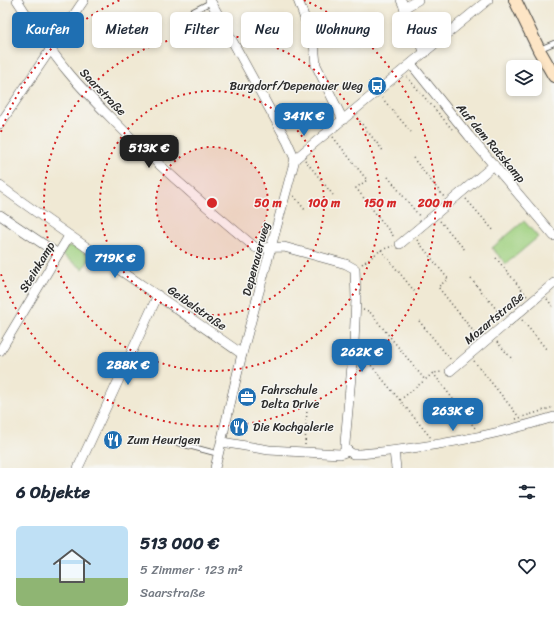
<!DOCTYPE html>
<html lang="de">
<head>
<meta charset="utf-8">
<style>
	body { margin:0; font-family:Sriracha,sans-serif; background:#f2f2f3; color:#1f2937; height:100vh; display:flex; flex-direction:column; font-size:15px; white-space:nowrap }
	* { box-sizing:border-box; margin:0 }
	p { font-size:13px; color:#747a83 }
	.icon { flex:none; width:22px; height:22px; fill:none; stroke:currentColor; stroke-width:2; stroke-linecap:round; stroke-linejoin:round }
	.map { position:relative; height:468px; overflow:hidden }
	.details { display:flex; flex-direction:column; background:#fff; flex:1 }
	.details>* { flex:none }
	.hud { position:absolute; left:12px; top:12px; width:530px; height:36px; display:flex; gap:8px }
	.buttons { position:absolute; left:506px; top:60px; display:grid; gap:8px }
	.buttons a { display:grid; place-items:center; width:36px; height:36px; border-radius:6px; background:#fff; box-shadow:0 2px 6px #0003; font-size:20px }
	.price { position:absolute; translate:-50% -34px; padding:0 9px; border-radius:8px; background:#1f6fb2; color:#fff; font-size:13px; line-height:26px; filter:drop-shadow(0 1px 2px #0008) }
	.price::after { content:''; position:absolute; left:50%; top:24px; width:12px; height:9px; margin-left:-6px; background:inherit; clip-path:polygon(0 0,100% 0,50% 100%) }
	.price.current { background:#222; color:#fff }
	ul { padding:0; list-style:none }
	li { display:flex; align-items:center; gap:12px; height:100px; padding:0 16px }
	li+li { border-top:1px solid #e0e1e3 }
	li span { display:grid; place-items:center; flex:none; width:112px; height:80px; border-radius:6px; color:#555 }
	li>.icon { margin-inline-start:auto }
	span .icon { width:48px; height:48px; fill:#fffc; stroke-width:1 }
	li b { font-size:17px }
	h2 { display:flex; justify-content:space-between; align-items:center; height:48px; padding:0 16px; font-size:17px }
	.chip { padding:0 14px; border-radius:6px; background:#fff; box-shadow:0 2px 6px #0003; font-size:14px; line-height:36px }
	.chip.current { background:#1f6fb2; color:#fff }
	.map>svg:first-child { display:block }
	.green { fill:#9fd07f; stroke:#657e55 }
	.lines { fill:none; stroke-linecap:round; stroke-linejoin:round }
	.lane-casing { stroke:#494844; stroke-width:6 }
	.street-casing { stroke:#494844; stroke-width:10 }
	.secondary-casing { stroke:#494844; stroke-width:14 }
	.path { stroke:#494844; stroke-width:1.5; stroke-dasharray:1 3; stroke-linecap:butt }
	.lane { stroke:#fff; stroke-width:4.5 }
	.street { stroke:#fff; stroke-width:9 }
	.secondary { stroke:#fde5c5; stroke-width:12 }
	.ring { fill:none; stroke:#d62828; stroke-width:2; stroke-dasharray:2 4 }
	.labels { text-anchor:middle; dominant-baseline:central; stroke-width:3; stroke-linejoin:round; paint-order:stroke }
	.poi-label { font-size:12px; fill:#2b2b2b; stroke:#f6f6f2; text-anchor:start }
	.street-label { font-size:12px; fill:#2b2b2b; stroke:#f6f6f2 }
	.centre { fill:#d62828; stroke:#f6f6f2; stroke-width:2 }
	.ring-label { font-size:12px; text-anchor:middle; font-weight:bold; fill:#d62828; stroke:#f6f6f2; stroke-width:3; stroke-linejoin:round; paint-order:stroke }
</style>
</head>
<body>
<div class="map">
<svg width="554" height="468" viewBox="0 0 554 468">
	<rect width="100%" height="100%" fill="#f6f6f2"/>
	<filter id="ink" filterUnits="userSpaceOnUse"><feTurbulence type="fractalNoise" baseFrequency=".025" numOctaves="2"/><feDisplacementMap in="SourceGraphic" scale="8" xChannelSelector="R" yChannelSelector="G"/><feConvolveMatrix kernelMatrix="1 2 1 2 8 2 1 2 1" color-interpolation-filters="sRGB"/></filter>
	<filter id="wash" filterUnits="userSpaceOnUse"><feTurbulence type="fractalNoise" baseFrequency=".012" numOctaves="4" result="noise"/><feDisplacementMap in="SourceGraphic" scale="16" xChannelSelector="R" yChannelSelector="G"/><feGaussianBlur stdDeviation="0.9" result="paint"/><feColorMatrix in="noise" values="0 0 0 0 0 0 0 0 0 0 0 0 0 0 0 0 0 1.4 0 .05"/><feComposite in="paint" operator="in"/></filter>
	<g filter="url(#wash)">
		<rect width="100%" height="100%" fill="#f0e9d4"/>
		<g class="green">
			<path d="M524 221 538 237 506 264 492 248Z"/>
			<path d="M71 246 76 247 91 257 83 269 62 255 67 247Z"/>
		</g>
	</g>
	<g filter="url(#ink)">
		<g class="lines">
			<defs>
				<g id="lane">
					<path d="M178 19 211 2"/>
					<path d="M540 49 554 43"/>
					<path d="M170 441 219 454"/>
				</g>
				<g id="street">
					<path d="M17 0C33 25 49 49 68 72 81 88 96 103 111 118 157 165 206 207 256 248L284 247 346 264 355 269 356 299 354 343 345 443V448L348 451"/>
					<path d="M210 0 287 141 295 159"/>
					<path d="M298 0 314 43 316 65 343 120"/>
					<path d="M401 0 425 53"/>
					<path d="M404 8 418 0"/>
					<path d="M411 64 469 136 554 236"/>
					<path d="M0 124 84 0"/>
					<path d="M0 186C79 244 161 297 242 354"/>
					<path d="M0 215 58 254"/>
					<path d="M400 244 494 165"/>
					<path d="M0 351 69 236"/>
					<path d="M450 371 554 283"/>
					<path d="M222 442 269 450 340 454 348 451 353 454H360C427 448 490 437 554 417"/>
					<path d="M394 451 396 468"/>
					<path d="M78 468 158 295"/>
					<path d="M215 468 242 354 295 159 488 0"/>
				</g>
				<path id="secondary" d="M515 0 539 50 554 76"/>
			</defs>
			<use href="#lane" class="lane-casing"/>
			<use href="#street" class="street-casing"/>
			<use href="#secondary" class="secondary-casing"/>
			<g class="path">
				<path d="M407 77 452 129"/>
				<path d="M382 98 411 132"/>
				<path d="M357 118 384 152"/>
				<path d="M333 137 367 180 356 188 394 237"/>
				<path d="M413 158 444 197"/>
				<path d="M305 160 333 195"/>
				<path d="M388 177 420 217"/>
				<path d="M294 196 305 210"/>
				<path d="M466 199 494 231"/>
				<path d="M440 221 466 251"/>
				<path d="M417 240 448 279 438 287 478 337"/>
				<path d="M381 250 415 292"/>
				<path d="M496 258 527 296"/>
				<path d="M362 264 381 250 393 246"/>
				<path d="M471 279 502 316"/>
				<path d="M547 299 554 308"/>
				<path d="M363 310 369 311 425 380 433 373 442 372"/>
				<path d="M522 320 547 350"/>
				<path d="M419 321 451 360"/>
				<path d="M497 342 513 360"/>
				<path d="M361 353 431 438"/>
				<path d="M474 361 519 417"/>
				<path d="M433 373 475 428"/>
				<path d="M400 400 425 380"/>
				<path d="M516 419 554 407"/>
				<path d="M305 445 307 409"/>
			</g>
			<use href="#lane" class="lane"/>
			<use href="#street" class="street"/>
			<use href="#secondary" class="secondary"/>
		</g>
	</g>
	<circle cx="212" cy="203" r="56" fill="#d62828" fill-opacity=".12"/>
	<g class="ring">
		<circle cx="212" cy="203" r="56"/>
		<circle cx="212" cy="203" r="112"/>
		<circle cx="212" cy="203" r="168"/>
		<path d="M1 132A223 223 0 0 1 120 0M304 0A223 223 0 1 1 1 274"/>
	</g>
	<defs>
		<symbol id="bus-disc" viewBox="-11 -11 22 22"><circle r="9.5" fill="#1f6fb2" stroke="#f6f6f2"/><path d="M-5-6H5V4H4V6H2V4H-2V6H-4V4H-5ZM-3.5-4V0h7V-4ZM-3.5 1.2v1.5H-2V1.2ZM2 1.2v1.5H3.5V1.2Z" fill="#fff"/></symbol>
		<symbol id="office-disc" viewBox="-11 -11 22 22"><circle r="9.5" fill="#1f6fb2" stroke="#f6f6f2"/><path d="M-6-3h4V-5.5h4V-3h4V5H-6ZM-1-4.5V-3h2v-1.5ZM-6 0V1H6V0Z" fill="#fff"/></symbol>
		<symbol id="restaurant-disc" viewBox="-11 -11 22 22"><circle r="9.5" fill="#1f6fb2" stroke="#f6f6f2"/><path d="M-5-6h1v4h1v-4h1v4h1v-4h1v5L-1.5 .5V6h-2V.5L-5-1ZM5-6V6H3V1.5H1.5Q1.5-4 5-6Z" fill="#fff"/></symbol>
	</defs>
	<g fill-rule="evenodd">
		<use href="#bus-disc" x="366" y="75" width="22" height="22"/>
		<use href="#office-disc" x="236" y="386" width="22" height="22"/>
		<use href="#restaurant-disc" x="228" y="416" width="22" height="22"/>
		<use href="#restaurant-disc" x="102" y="429" width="22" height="22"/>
	</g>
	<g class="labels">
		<g class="poi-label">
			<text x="363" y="86" text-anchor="end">Burgdorf/Depenauer Weg</text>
			<text x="261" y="390">Fahrschule<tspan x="261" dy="14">Delta Drive</tspan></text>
			<text x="253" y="427">Die Kochgalerie</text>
			<text x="127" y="440">Zum Heurigen</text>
		</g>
		<g class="street-label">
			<text transform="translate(103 92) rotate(46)">Saarstraße</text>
			<text transform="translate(491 143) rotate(50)">Auf dem Ratskamp</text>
			<text transform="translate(256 259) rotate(-75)">Depenauerweg</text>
			<text transform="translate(37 267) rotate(-59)">Steinkamp</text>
			<text transform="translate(197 308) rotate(35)">Geibelstraße</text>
			<text transform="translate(494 318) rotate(-40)">Mozartstraße</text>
		</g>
	</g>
	<circle cx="212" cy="203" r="6" class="centre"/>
	<g class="ring-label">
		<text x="268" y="207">50 m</text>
		<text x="324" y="207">100 m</text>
		<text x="380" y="207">150 m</text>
		<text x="435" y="207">200 m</text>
	</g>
</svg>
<div class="buttons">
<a><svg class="icon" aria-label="layers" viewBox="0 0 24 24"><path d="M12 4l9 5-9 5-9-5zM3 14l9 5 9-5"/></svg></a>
</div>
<b class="price" style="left:304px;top:137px">341K €</b>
<b class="price current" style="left:149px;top:169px">513K €</b>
<b class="price" style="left:115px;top:279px">719K €</b>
<b class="price" style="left:362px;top:373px">262K €</b>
<b class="price" style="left:128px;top:386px">288K €</b>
<b class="price" style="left:453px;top:432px">263K €</b>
<div class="hud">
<a class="chip current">Kaufen</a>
<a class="chip">Mieten</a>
<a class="chip">Filter</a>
<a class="chip">Neu</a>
<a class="chip">Wohnung</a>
<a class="chip">Haus</a>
</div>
</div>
<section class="details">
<h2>6 Objekte<svg class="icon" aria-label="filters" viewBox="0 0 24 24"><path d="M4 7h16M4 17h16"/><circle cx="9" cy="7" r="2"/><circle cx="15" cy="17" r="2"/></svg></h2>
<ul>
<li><span style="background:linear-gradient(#bfe0f5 65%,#8fb573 0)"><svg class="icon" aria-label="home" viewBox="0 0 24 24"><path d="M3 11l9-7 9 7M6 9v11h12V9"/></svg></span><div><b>513 000 €</b><p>5 Zimmer · 123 m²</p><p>Saarstraße</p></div><svg class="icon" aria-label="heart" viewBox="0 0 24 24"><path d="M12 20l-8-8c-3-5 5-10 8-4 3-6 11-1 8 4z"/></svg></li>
</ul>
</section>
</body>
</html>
